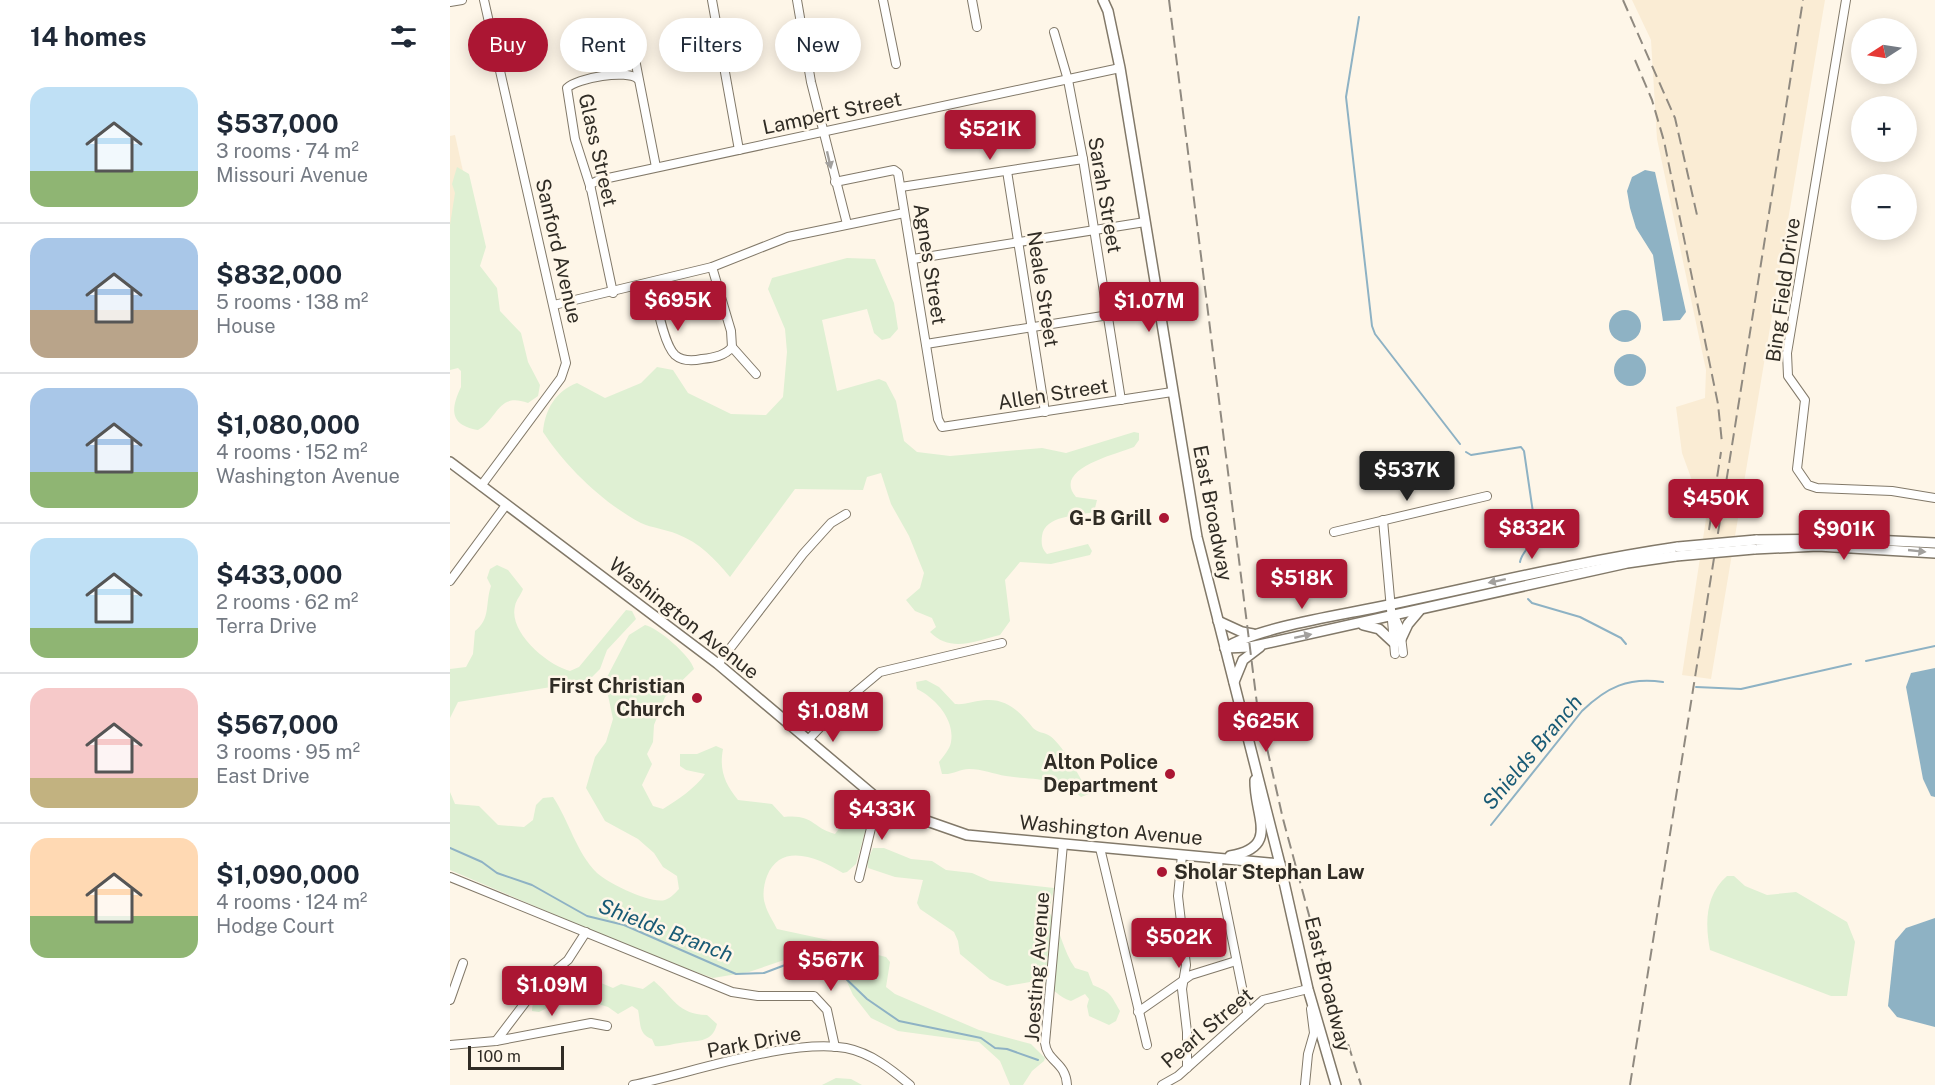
<!DOCTYPE html>
<html lang="en">
<head>
<meta charset="utf-8">
<style>
	body { margin:0; font-family:"Public Sans",sans-serif; background:#f6f6f7; color:#1f2937; height:100vh; display:flex; flex-direction:column; font-size:22px; white-space:nowrap }
	* { box-sizing:border-box; margin:0 }
	p { font-size:20px; color:#747a83 }
	.icon { flex:none; width:33px; height:33px; fill:none; stroke:currentColor; stroke-width:2; stroke-linecap:round; stroke-linejoin:round }
	.map { position:relative; flex:1; overflow:hidden }
	.side { display:flex; flex-direction:column; background:#fff; width:450px }
	.side>* { flex:none }
	.hud { position:absolute; left:18px; top:18px; width:570px; height:54px; display:flex; gap:12px }
	.needle { width:39px; rotate:258deg }
	.controls { position:absolute; left:1401px; top:18px; display:grid; gap:12px }
	.controls a { display:grid; place-items:center; width:66px; height:66px; border-radius:50%; background:#fff; box-shadow:0 3px 15px #0003; font-size:30px }
	.scale { position:absolute; left:18px; bottom:15px; width:96px; box-sizing:border-box; padding-left:6px; border:3px solid #302c25; border-top:0; font-size:16px; line-height:21px; white-space:nowrap; color:#302c25; -webkit-text-stroke:4px #fef6e8; paint-order:stroke }
	.price { position:absolute; translate:-50% -51px; padding:0 14px; border-radius:6px; background:#ab1633; color:#fff; font-size:20px; line-height:39px; filter:drop-shadow(0 2px 3px #0008) }
	.price::after { content:''; position:absolute; left:50%; top:36px; width:18px; height:14px; margin-left:-9px; background:inherit; clip-path:polygon(0 0,100% 0,50% 100%) }
	.price.current { background:#222; color:#fff }
	ul { padding:0; list-style:none }
	li { display:flex; align-items:center; gap:18px; height:150px; padding:0 30px }
	li+li { border-top:2px solid #e0e1e3 }
	li span { display:grid; place-items:center; flex:none; width:168px; height:120px; border-radius:18px; color:#555 }
	li>.icon { margin-inline-start:auto }
	span .icon { width:72px; height:72px; fill:#fffc; stroke-width:1 }
	li b { font-size:26px }
	h2 { display:flex; justify-content:space-between; align-items:center; height:72px; padding:0 30px; font-size:26px }
	.pill { padding:0 21px; border-radius:27px; background:#fff; box-shadow:0 3px 15px #0003; font-size:21px; line-height:54px }
	.pill.current { background:#ab1633; color:#fff }
	main { display:flex; flex:1; min-height:0 }
	.map>svg:first-child { display:block }
	.built { fill:#faecd4 }
	.green { fill:#dff0d3 }
	.water { fill:#8eb2c4 }
	.lines { fill:none; stroke-linecap:round; stroke-linejoin:round }
	.stream { stroke:#8eb2c4; stroke-width:2 }
	.minor-casing { stroke:#827969; stroke-width:10 }
	.major-casing { stroke:#827969; stroke-width:12 }
	.minor { stroke:#fff; stroke-width:8 }
	.major { stroke:#fff; stroke-width:9 }
	.rail { stroke:#908a80; stroke-width:2; stroke-dasharray:12 6; stroke-linecap:butt }
	.major-bridge-casing { stroke:#827969; stroke-width:12; stroke-linecap:butt }
	.major-bridge { stroke:#fff; stroke-width:9 }
	.oneway { fill:#a2a09d }
	.poi-dot { fill:#ab1633; stroke:#fef6e8; stroke-width:2 }
	.labels { text-anchor:middle; dominant-baseline:central; stroke-width:5; stroke-linejoin:round; paint-order:stroke }
	.street-label { font-size:20px; fill:#302c25; stroke:#fef6e8 }
	.poi-label { font-size:20px; font-weight:bold; fill:#302c25; stroke:#fef6e8; text-anchor:end }
	.water-label { font-size:21px; font-style:italic; fill:#185a75; stroke:#fef6e8 }
</style>
</head>
<body>
<main>
<section class="side">
<h2>14 homes<svg class="icon" aria-label="filters" viewBox="0 0 24 24"><path d="M4 7h16M4 17h16"/><circle cx="9" cy="7" r="2"/><circle cx="15" cy="17" r="2"/></svg></h2>
<ul>
<li><span style="background:linear-gradient(#bfe0f5 70%,#8fb573 0)"><svg class="icon" aria-label="home" viewBox="0 0 24 24"><path d="M3 11l9-7 9 7M6 9v11h12V9"/></svg></span><div><b>$537,000</b><p>3 rooms · 74 m²</p><p>Missouri Avenue</p></div></li>
<li><span style="background:linear-gradient(#a9c7e8 60%,#b9a48a 0)"><svg class="icon" aria-label="home" viewBox="0 0 24 24"><path d="M3 11l9-7 9 7M6 9v11h12V9"/></svg></span><div><b>$832,000</b><p>5 rooms · 138 m²</p><p>House</p></div></li>
<li><span style="background:linear-gradient(#a9c7e8 70%,#8fb573 0)"><svg class="icon" aria-label="home" viewBox="0 0 24 24"><path d="M3 11l9-7 9 7M6 9v11h12V9"/></svg></span><div><b>$1,080,000</b><p>4 rooms · 152 m²</p><p>Washington Avenue</p></div></li>
<li><span style="background:linear-gradient(#bfe0f5 75%,#8fb573 0)"><svg class="icon" aria-label="home" viewBox="0 0 24 24"><path d="M3 11l9-7 9 7M6 9v11h12V9"/></svg></span><div><b>$433,000</b><p>2 rooms · 62 m²</p><p>Terra Drive</p></div></li>
<li><span style="background:linear-gradient(#f6c9c9 75%,#c2b280 0)"><svg class="icon" aria-label="home" viewBox="0 0 24 24"><path d="M3 11l9-7 9 7M6 9v11h12V9"/></svg></span><div><b>$567,000</b><p>3 rooms · 95 m²</p><p>East Drive</p></div></li>
<li><span style="background:linear-gradient(#ffd9b3 65%,#8fb573 0)"><svg class="icon" aria-label="home" viewBox="0 0 24 24"><path d="M3 11l9-7 9 7M6 9v11h12V9"/></svg></span><div><b>$1,090,000</b><p>4 rooms · 124 m²</p><p>Hodge Court</p></div></li>
</ul>
</section>
<div class="map">
<svg width="1485" height="1085" viewBox="0 0 1485 1085">
	<rect width="100%" height="100%" fill="#fef6e8"/>
	<g class="built">
		<path d="M1182 0H1375L1261 679 1232 675 1256 519 1232 453 1226 407 1255 398 1256 370 1207 139 1201 40Z"/>
		<path d="M5 135 22 212 0 277V136Z"/>
	</g>
	<g class="green">
		<path d="M7 167 19 174 36 247 30 266 47 288 50 311 71 333 78 362 90 385 88 396 78 403C47 392 49 418 28 430 0 425 0 410 11 387V371L8 368 0 370V225L5 193 2 184Z"/>
		<path d="M397 258 425 259 444 303 448 329 440 338 432 340 424 333 417 309 372 320 387 391 429 379 436 382 446 401 454 441 467 452 500 456 592 448 616 453 684 432 689 433V440L684 447C664 455 602 469 626 497L647 500 644 512C627 516 595 515 592 536 591 544 592 549 597 554L638 544 642 551 640 555 601 564 570 562 555 580 560 621 550 635C526 641 500 653 480 632L486 627 482 618 465 611 456 600 470 588 474 573 459 536 441 504 431 473 417 477 413 490 345 489 280 577C264 558 250 543 227 534 215 529 202 528 191 523 153 503 116 467 93 432 95 409 106 391 127 383L155 398 191 383 207 367 223 370 238 393 281 414 316 415 333 397 337 352 335 329 318 289 322 278Z"/>
		<path d="M47 565 58 570 73 589C71 595 66 600 65 606 58 633 99 666 120 671L129 667 176 610 182 611 186 619 157 650 150 669 138 681 8 702 0 718V669L16 667 23 654 25 631C41 619 35 603 41 586L37 578 40 569Z"/>
		<path d="M195 625C207 627 241 656 244 669L215 697 204 725 203 742 197 754 202 764 192 785 203 806 213 809C227 800 246 788 255 774L236 770 230 766V754H247L266 746 273 749C269 770 275 784 288 800L322 804 334 817C364 814 362 828 385 834 395 822 397 809 407 798L415 801 421 809 420 814 406 864 397 872 393 873C369 858 331 841 317 876 314 884 312 895 315 904 317 912 323 921 327 929L383 941 415 960 428 955 436 957 440 962 436 987 445 994 529 1030 581 1044 595 1058 594 1061 582 1071 573 1085H560L550 1061 529 1042 448 1031 421 1018 403 995 390 967 370 957H343L299 972 263 978 204 957 0 870V792L5 804 29 806 48 825 74 827 83 820 86 805 93 798 103 797C119 821 126 852 147 873 158 883 200 904 215 900 221 898 225 893 229 889L227 876 213 867 204 853 188 839 155 821 136 788 145 757 156 742 163 719 155 681 179 635Z"/>
		<path d="M476 680 489 687 505 704C517 705 526 700 537 700 558 699 571 713 583 728 588 733 594 732 600 736 613 745 631 779 639 794L631 797C611 777 581 780 556 776 544 774 532 769 519 769 510 769 503 775 492 774L489 762C493 757 500 749 501 742 505 719 485 698 467 689L466 682Z"/>
		<path d="M423 848H434L461 859 482 861 496 870 522 873 540 881 604 888 599 912C611 931 613 951 625 968L638 972 643 985C662 993 660 994 670 1011L666 1021 659 1025 639 1016 637 1006 639 999 635 994 621 1001C610 998 601 987 591 980L557 986 540 979 510 954 508 941 504 932 470 909 467 903 473 880 445 877 418 868 417 862Z"/>
		<path d="M1277 876H1284L1295 886 1317 895 1346 892 1397 922 1405 942 1397 996H1381L1260 950C1255 924 1255 895 1277 876Z"/>
		<path d="M117 975H132L163 988 171 984 193 989 204 981C224 998 227 1014 257 1015L267 1024C262 1044 246 1040 230 1043 222 1044 214 1047 205 1046L202 1039C188 1034 191 1023 188 1010L182 1006 168 1014 158 1007 121 996 89 1012 82 1011C83 990 100 982 117 975Z"/>
		<path d="M386 1078 401 1079 412 1085H372Z"/>
	</g>
	<g class="water">
		<path d="M1195 170 1205 172 1236 312 1230 320 1213 321 1203 255 1186 228 1180 208 1177 191 1182 177Z"/>
		<circle cx="1175" cy="326" r="16"/>
		<circle cx="1180" cy="370" r="16"/>
		<path d="M1485 668V797L1481 796 1473 779 1456 687 1461 673Z"/>
		<path d="M1485 918V1027L1447 1017 1438 1006 1445 941 1456 928Z"/>
	</g>
	<g class="lines">
		<g class="stream">
			<path d="M909 17 896 97 922 326 925 334 1010 444"/>
			<path d="M1016 452 1021 455 1071 447 1074 451 1086 533C1084 545 1072 550 1070 562"/>
			<path d="M1078 599 1082 603 1130 617 1171 638 1176 644"/>
			<path d="M1416 661 1485 646"/>
			<path d="M1246 687 1291 689 1401 664"/>
			<path d="M1041 825 1132 711C1157 687 1178 677 1213 682"/>
			<path d="M0 848 32 862 47 873 82 885 137 916 174 925 286 974 314 973 343 962 358 960 374 964 390 973 417 999 449 1021 531 1038 545 1048 557 1049 588 1060"/>
		</g>
		<defs>
			<g id="minor">
				<path d="M262 0 289 150"/>
				<path d="M347 0 361 82 397 224"/>
				<path d="M433 0 446 64"/>
				<path d="M522 0 527 27"/>
				<path d="M1396 0 1337 353 1338 376 1355 400 1347 469 1358 485 1367 488 1442 491 1485 498"/>
				<path d="M0 2 12 0"/>
				<path d="M604 32 618 80 633 159 671 400"/>
				<path d="M183 49 206 167"/>
				<path d="M557 171 595 412"/>
				<path d="M385 182 444 170 448 173 488 419 492 427 722 392"/>
				<path d="M451 187 633 159"/>
				<path d="M140 188 141 184 149 180 670 68"/>
				<path d="M463 259 695 222"/>
				<path d="M262 267 281 331 282 347 306 374"/>
				<path d="M202 283C206 299 213 344 225 355 232 361 243 361 252 359 263 358 275 356 282 347"/>
				<path d="M163 293 141 189 125 139 117 88C127 78 177 69 188 79"/>
				<path d="M104 305 262 267 338 237 454 213"/>
				<path d="M476 344 709 307"/>
				<path d="M31 486 111 378 116 363 34 0"/>
				<path d="M933 520 945 654"/>
				<path d="M884 532 1037 496"/>
				<path d="M0 581 56 505"/>
				<path d="M944 616 950 629 953 653"/>
				<path d="M268 664 353 554 381 523 396 514"/>
				<path d="M358 740 393 703 430 672 552 643"/>
				<path d="M613 844 595 1043C597 1062 616 1062 617 1085"/>
				<path d="M650 848 697 1045"/>
				<path d="M732 855 728 896 736 965 732 989 737 1032V1068"/>
				<path d="M768 858 769 874 797 1012"/>
				<path d="M0 877 282 992 308 996H364L377 1010 385 1047"/>
				<path d="M409 878 428 799"/>
				<path d="M0 1000 13 963"/>
				<path d="M688 1012 741 975 786 961"/>
				<path d="M46 1041 90 983 118 960 136 932"/>
				<path d="M0 1045 46 1041 141 1023 157 1026"/>
				<path d="M183 1085C241 1073 340 1038 396 1048 421 1053 441 1069 460 1085"/>
				<path d="M712 1085 728 1076 813 1000 858 989 859 994"/>
				<path d="M855 1085 858 1054 864 1033 861 1009"/>
			</g>
			<g id="major">
				<path d="M653 0 658 11 670 68 747 537 830 864 858 989 886 1085"/>
				<path d="M0 462 268 664 428 799 454 813 517 835 830 864"/>
				<path d="M1306 540 1402 539 1485 543"/>
				<path d="M1304 549 1368 546 1485 553"/>
				<path d="M768 621 792 632 803 634"/>
				<path d="M913 625 929 629 943 642"/>
				<path d="M951 639 958 624 969 611"/>
				<path d="M775 648C807 628 885 616 924 608 1025 587 1126 562 1228 547"/>
				<path d="M775 648 800 647 1177 563 1226 556"/>
				<path d="M784 682 793 660 810 647"/>
				<path d="M780 856C831 847 804 816 805 780"/>
			</g>
		</defs>
		<use href="#minor" class="minor-casing"/>
		<use href="#major" class="major-casing"/>
		<use href="#minor" class="minor"/>
		<use href="#major" class="major"/>
		<g class="rail">
			<path d="M719 0 807 704 833 819 869 952 911 1085"/>
			<path d="M1173 0 1225 118 1247 215"/>
			<path d="M1185 60 1202 100 1214 141 1268 404 1272 443"/>
			<path d="M1259 530 1271 452"/>
			<path d="M1180 1085 1353 0"/>
		</g>
		<defs>
			<g id="major-bridge">
				<path d="M1228 547 1306 540"/>
				<path d="M1226 556 1304 549"/>
			</g>
		</defs>
		<use href="#major-bridge" class="major-bridge-casing"/>
		<use href="#major-bridge" class="major-bridge"/>
	</g>
	<defs><path id="oneway-solid" d="M-6-.8H1V-3.2L6.5 0L1 3.2V.8H-6Z" transform="scale(1.5)"/></defs>
	<g class="oneway">
		<use href="#oneway-solid" transform="translate(379 160) rotate(77)"/>
		<use href="#oneway-solid" transform="translate(1467 551) rotate(6)"/>
		<use href="#oneway-solid" transform="translate(1047 581) rotate(168)"/>
		<use href="#oneway-solid" transform="translate(853 636) rotate(-12)"/>
	</g>
	<g class="poi-dot">
		<circle cx="714" cy="518" r="6"/>
		<circle cx="247" cy="698" r="6"/>
		<circle cx="720" cy="774" r="6"/>
		<circle cx="712" cy="872" r="6"/>
	</g>
	<g class="labels">
		<g class="street-label">
			<text transform="translate(382 113) rotate(-12)">Lampert Street</text>
			<text transform="translate(148 150) rotate(77)">Glass Street</text>
			<text transform="translate(655 195) rotate(80)">Sarah Street</text>
			<text transform="translate(109 251) rotate(77)">Sanford Avenue</text>
			<text transform="translate(480 264) rotate(81)">Agnes Street</text>
			<text transform="translate(593 289) rotate(81)">Neale Street</text>
			<text transform="translate(1333 290) rotate(-82)">Bing Field Drive</text>
			<text transform="translate(603 394) rotate(-9)">Allen Street</text>
			<text transform="translate(763 513) rotate(79)">East Broadway</text>
			<text transform="translate(234 618) rotate(38)">Washington Avenue</text>
			<text transform="translate(661 830) rotate(5)">Washington Avenue</text>
			<text transform="translate(587 967) rotate(-86)">Joesting Avenue</text>
			<text transform="translate(878 984) rotate(76)">East Broadway</text>
			<text transform="translate(757 1028) rotate(-40)">Pearl Street</text>
			<text transform="translate(304 1042) rotate(-11)">Park Drive</text>
		</g>
		<g class="poi-label">
			<text x="702" y="518">G-B Grill</text>
			<text x="235" y="686">First Christian<tspan x="235" dy="23">Church</tspan></text>
			<text x="708" y="762">Alton Police<tspan x="708" dy="23">Department</tspan></text>
			<text x="724" y="872" text-anchor="start">Sholar Stephan Law</text>
		</g>
		<g class="water-label">
			<text transform="translate(1082 752) rotate(-50)">Shields Branch</text>
			<text transform="translate(216 930) rotate(21)">Shields Branch</text>
		</g>
	</g>
</svg>
<div class="controls">
<a><svg class="needle" viewBox="-14 -14 28 28"><path d="M0-13l5 13h-10z" fill="#e53935"/><path d="M0 13l5-13h-10z" fill="#747a83"/></svg></a>
<a>+</a>
<a>−</a>
</div>
<div class="scale">100 m</div>
<b class="price" style="left:540px;top:161px">$521K</b>
<b class="price" style="left:228px;top:332px">$695K</b>
<b class="price" style="left:699px;top:333px">$1.07M</b>
<b class="price current" style="left:957px;top:502px">$537K</b>
<b class="price" style="left:1266px;top:530px">$450K</b>
<b class="price" style="left:1082px;top:560px">$832K</b>
<b class="price" style="left:1394px;top:561px">$901K</b>
<b class="price" style="left:852px;top:610px">$518K</b>
<b class="price" style="left:383px;top:743px">$1.08M</b>
<b class="price" style="left:816px;top:753px">$625K</b>
<b class="price" style="left:432px;top:841px">$433K</b>
<b class="price" style="left:729px;top:969px">$502K</b>
<b class="price" style="left:381px;top:992px">$567K</b>
<b class="price" style="left:102px;top:1017px">$1.09M</b>
<div class="hud">
<a class="pill current">Buy</a>
<a class="pill">Rent</a>
<a class="pill">Filters</a>
<a class="pill">New</a>
</div>
</div>
</main>
</body>
</html>
